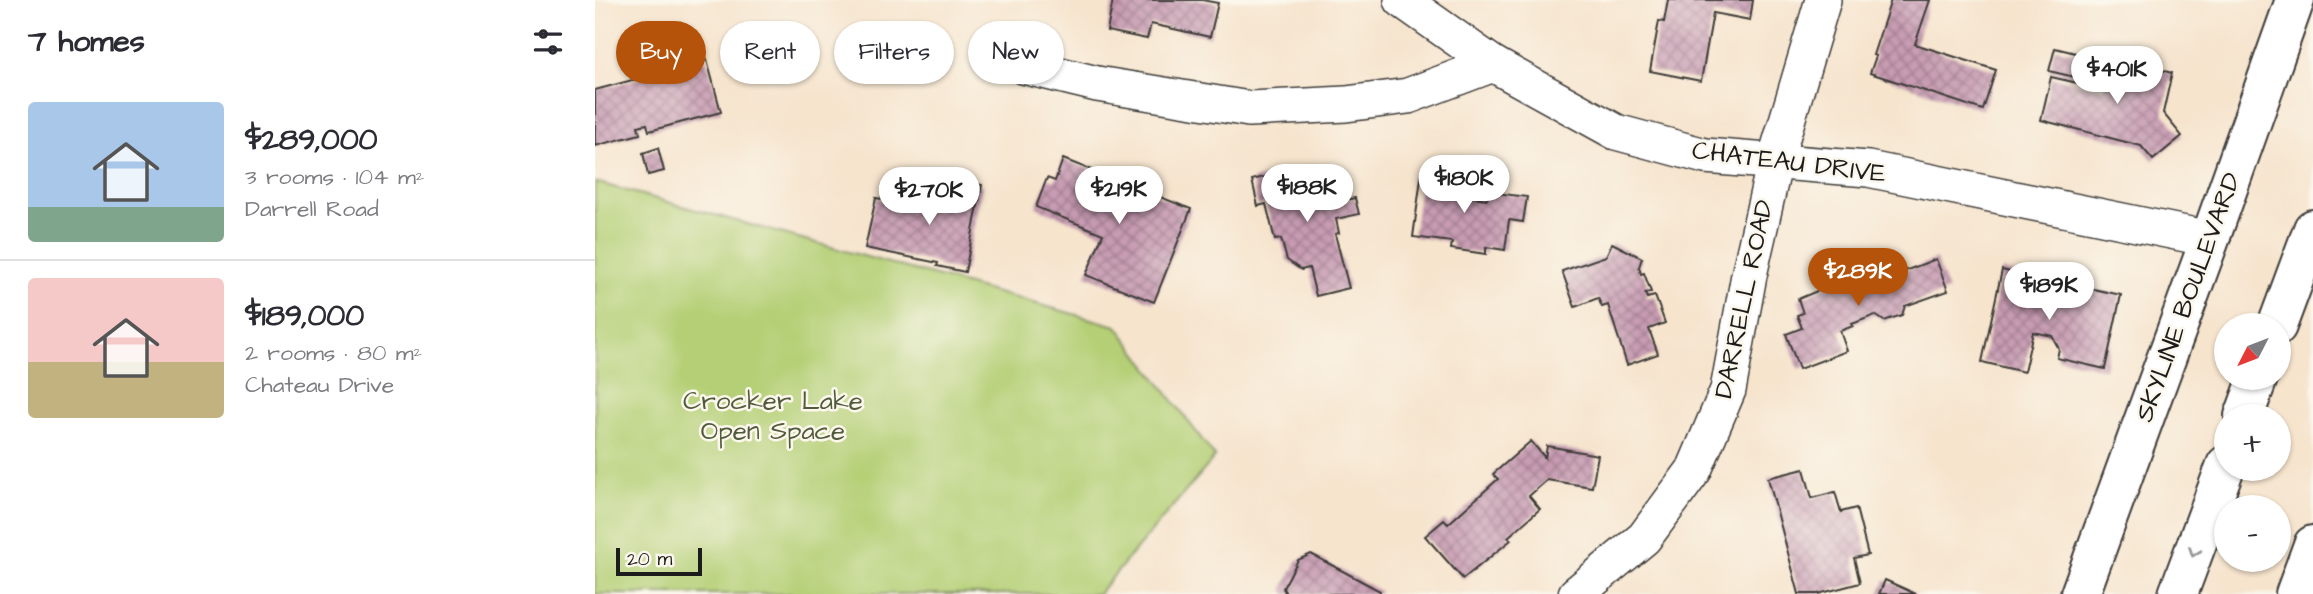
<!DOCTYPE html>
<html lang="en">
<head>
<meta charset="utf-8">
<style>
	body { margin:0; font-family:"Architects Daughter",sans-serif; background:#f2f2f3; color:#2b2b33; height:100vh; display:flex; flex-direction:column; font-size:26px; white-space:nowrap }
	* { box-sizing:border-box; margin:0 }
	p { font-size:23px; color:#7c7c81 }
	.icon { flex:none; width:38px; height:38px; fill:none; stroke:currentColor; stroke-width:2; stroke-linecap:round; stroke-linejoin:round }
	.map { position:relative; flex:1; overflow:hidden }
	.side { display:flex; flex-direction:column; background:#fff; width:595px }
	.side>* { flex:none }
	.hud { position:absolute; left:21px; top:21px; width:665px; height:63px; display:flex; gap:14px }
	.needle { width:46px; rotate:228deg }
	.fabs { position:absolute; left:1619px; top:313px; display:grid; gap:14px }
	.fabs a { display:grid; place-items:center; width:77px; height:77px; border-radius:50%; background:#fff; box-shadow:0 2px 5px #0004; font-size:35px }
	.scale { position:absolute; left:21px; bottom:18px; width:86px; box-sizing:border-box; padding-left:7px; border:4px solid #1c1c1c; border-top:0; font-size:19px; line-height:24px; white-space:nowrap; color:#1c1c1c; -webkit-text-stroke:5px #fbf7ec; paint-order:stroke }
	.price { position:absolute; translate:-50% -60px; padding:0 16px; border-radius:24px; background:#fff; color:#222; font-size:23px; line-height:46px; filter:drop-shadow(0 2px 4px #0008) }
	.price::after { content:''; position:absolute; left:50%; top:42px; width:21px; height:16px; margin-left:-10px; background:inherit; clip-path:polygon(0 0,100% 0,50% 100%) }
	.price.current { background:#b45309; color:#fff }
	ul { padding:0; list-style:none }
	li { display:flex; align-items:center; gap:21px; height:175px; padding:0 28px }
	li+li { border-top:2px solid #e1e1e2 }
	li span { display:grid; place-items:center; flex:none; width:196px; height:140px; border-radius:7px; color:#555 }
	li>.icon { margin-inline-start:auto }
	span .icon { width:84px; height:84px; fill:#fffc; stroke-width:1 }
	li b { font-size:30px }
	h2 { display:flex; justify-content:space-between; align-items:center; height:84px; padding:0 28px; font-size:30px }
	.tag { padding:0 24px; border-radius:32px; background:#fff; box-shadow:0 2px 5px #0004; font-size:24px; line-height:63px }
	.tag.current { background:#b45309; color:#fff }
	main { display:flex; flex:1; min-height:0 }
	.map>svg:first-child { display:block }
	.green { fill:#b4cf75; stroke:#687648; stroke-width:2 }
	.building { fill:url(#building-cross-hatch) }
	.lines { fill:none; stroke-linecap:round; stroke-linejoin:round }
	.minor-casing { stroke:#3d3a37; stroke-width:38 }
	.major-casing { stroke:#3d3a37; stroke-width:42 }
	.highway-casing { stroke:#3d3a37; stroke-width:42 }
	.minor { stroke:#fff; stroke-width:35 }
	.major { stroke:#fff; stroke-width:38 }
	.highway { stroke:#fff; stroke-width:38 }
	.oneway { stroke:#999 }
	.labels { text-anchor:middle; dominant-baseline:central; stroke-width:5; stroke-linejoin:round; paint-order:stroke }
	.street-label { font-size:26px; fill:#1c1c1c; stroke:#fbf7ec }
	.park-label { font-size:26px; fill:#515b3b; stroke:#fbf7ec }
</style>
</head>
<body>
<main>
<section class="side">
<h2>7 homes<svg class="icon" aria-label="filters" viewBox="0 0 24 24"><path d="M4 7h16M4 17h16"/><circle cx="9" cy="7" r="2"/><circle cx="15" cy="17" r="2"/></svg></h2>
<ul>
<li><span style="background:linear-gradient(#a9c7e8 75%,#7fa58c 0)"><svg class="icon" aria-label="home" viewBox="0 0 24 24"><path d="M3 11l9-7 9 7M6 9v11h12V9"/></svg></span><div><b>$289,000</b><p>3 rooms · 104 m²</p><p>Darrell Road</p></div></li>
<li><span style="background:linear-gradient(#f6c9c9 60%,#c2b280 0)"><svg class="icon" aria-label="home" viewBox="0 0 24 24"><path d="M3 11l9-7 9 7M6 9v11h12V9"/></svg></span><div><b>$189,000</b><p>2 rooms · 80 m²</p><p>Chateau Drive</p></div></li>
</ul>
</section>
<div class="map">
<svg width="1718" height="594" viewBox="0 0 1718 594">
	<defs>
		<pattern id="building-cross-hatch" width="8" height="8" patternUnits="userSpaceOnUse" patternTransform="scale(1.75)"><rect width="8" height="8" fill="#c89cb3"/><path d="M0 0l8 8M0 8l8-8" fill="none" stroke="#a27e91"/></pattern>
	</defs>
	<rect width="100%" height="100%" fill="#fbf7ec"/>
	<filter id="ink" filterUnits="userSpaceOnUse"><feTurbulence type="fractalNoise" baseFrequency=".0143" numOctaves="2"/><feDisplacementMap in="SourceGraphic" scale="14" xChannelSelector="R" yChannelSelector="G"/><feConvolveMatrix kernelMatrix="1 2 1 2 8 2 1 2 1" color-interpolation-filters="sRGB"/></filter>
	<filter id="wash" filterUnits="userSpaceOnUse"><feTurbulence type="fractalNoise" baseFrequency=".00686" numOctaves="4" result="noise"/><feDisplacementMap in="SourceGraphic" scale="28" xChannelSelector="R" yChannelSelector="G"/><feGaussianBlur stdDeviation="1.57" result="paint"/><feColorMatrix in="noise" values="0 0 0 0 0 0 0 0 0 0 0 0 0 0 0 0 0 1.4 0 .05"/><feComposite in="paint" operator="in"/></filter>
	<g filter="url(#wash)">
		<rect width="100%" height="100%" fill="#f6e4cd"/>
		<path class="green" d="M0 182 522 326 620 457 503 594H0Z"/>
		<g id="blocks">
			<g class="building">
				<path d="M518 0H607L623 3 615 37 556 24 552 39 512 31Z"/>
				<path d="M1073 0H1158L1155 20 1118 13 1106 81 1055 71 1064 21 1069 22Z"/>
				<path d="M1296 0H1335L1320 44 1401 70 1388 110 1275 73 1281 56 1278 55Z"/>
				<path d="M1460 48 1493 56 1488 79 1454 71Z"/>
				<path d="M1517 54 1563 65 1562 69 1577 73 1568 113 1587 136 1558 160 1546 146 1446 120 1456 77 1509 89Z"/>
				<path d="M112 60 126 112 54 131 52 124 43 126 45 134 0 146V90Z"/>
				<path d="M63 148 69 171 53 175 48 153Z"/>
				<path d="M468 159 596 209 559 302 491 275 508 234 441 207 452 178 460 181Z"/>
				<path d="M721 164 731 204 760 198 764 214 741 219 744 233 740 234 754 288 721 296 714 268 706 270 692 260 686 239 680 240 671 204 663 206 657 180Z"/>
				<path d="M827 171 863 176 861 195 892 199 894 192 932 197 928 222 914 220 910 250 891 247V254L856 249 857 242 818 237Z"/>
				<path d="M350 178 387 185 370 272 342 266 343 263 270 248 281 198 343 210Z"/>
				<path d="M1017 243 1047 258 1044 267 1046 274 1049 273 1056 292 1050 293 1052 298 1060 296 1070 323 1054 329 1063 354 1032 365 1013 305 1007 307 1003 298 980 307 967 271 1011 256Z"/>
				<path d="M1341 259 1353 291 1310 306 1307 315 1289 321 1280 315 1257 324 1258 326 1245 331 1252 351 1204 369 1191 334 1207 328 1202 315 1208 313 1203 299 1281 266 1286 280Z"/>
				<path d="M1407 270 1454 281 1453 288 1487 296 1489 287 1526 295 1510 369 1462 358 1464 349 1457 336 1438 332 1429 372 1387 362Z"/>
				<path d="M936 441 950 458 952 446 1003 455 997 487 952 480 934 496 945 509 913 537 916 540 868 579 830 536 849 520 853 524 903 479 898 474Z"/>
				<path d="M1209 469 1217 498 1240 492 1246 512 1261 508 1273 555 1259 558 1265 583 1223 594H1204L1173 478Z"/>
				<path d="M716 554 785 591 784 594H691L688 588 703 560Z"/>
				<path d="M1290 580 1321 594H1284Z"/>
			</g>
		</g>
	</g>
	<g filter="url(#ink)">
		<use href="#blocks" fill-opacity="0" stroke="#3d3a37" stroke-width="2"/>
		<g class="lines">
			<defs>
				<g id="minor">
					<path d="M807 0 898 64 1021 132 1110 156 1273 169 1615 239"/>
					<path d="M428 66 502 84 654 109 751 104 813 96 898 64"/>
					<path d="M981 594 1049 538 1099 470 1133 390 1154 275 1180 161 1228 0"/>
				</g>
				<path id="major" d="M1485 594 1615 239 1700 0"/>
				<g id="highway">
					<path d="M1682 326 1718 229"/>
					<path d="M1649 416 1663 378"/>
					<path d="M1583 594 1631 465"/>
					<path d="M1700 594 1718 545"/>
				</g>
			</defs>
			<use href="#minor" class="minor-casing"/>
			<use href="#major" class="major-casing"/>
			<use href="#highway" class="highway-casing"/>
			<use href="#minor" class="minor"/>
			<use href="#major" class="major"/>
			<use href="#highway" class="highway"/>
		</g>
		<defs><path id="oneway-chevron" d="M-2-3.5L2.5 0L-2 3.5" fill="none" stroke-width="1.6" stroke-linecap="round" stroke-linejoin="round" transform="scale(1.75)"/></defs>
		<use class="oneway" href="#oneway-chevron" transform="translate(1599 552) rotate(110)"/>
	</g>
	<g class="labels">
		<g class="street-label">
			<text transform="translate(1194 162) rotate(7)">CHATEAU DRIVE</text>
			<text transform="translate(1593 297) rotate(-70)">SKYLINE BOULEVARD</text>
			<text transform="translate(1149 299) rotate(-78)">DARRELL ROAD</text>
		</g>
		<g class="park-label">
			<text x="178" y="401">Crocker Lake<tspan x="178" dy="30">Open Space</tspan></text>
		</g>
	</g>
</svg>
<div class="fabs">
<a><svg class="needle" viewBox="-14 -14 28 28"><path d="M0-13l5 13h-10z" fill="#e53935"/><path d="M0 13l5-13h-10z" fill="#7c7c81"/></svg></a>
<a>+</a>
<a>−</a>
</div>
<div class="scale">20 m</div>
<b class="price" style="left:1522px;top:106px">$401K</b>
<b class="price" style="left:869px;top:215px">$180K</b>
<b class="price" style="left:712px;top:224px">$188K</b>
<b class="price" style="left:524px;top:226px">$219K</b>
<b class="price" style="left:334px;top:227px">$270K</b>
<b class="price current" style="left:1263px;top:308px">$289K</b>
<b class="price" style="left:1454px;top:322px">$189K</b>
<div class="hud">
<a class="tag current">Buy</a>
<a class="tag">Rent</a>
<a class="tag">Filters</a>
<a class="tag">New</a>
</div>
</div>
</main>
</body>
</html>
